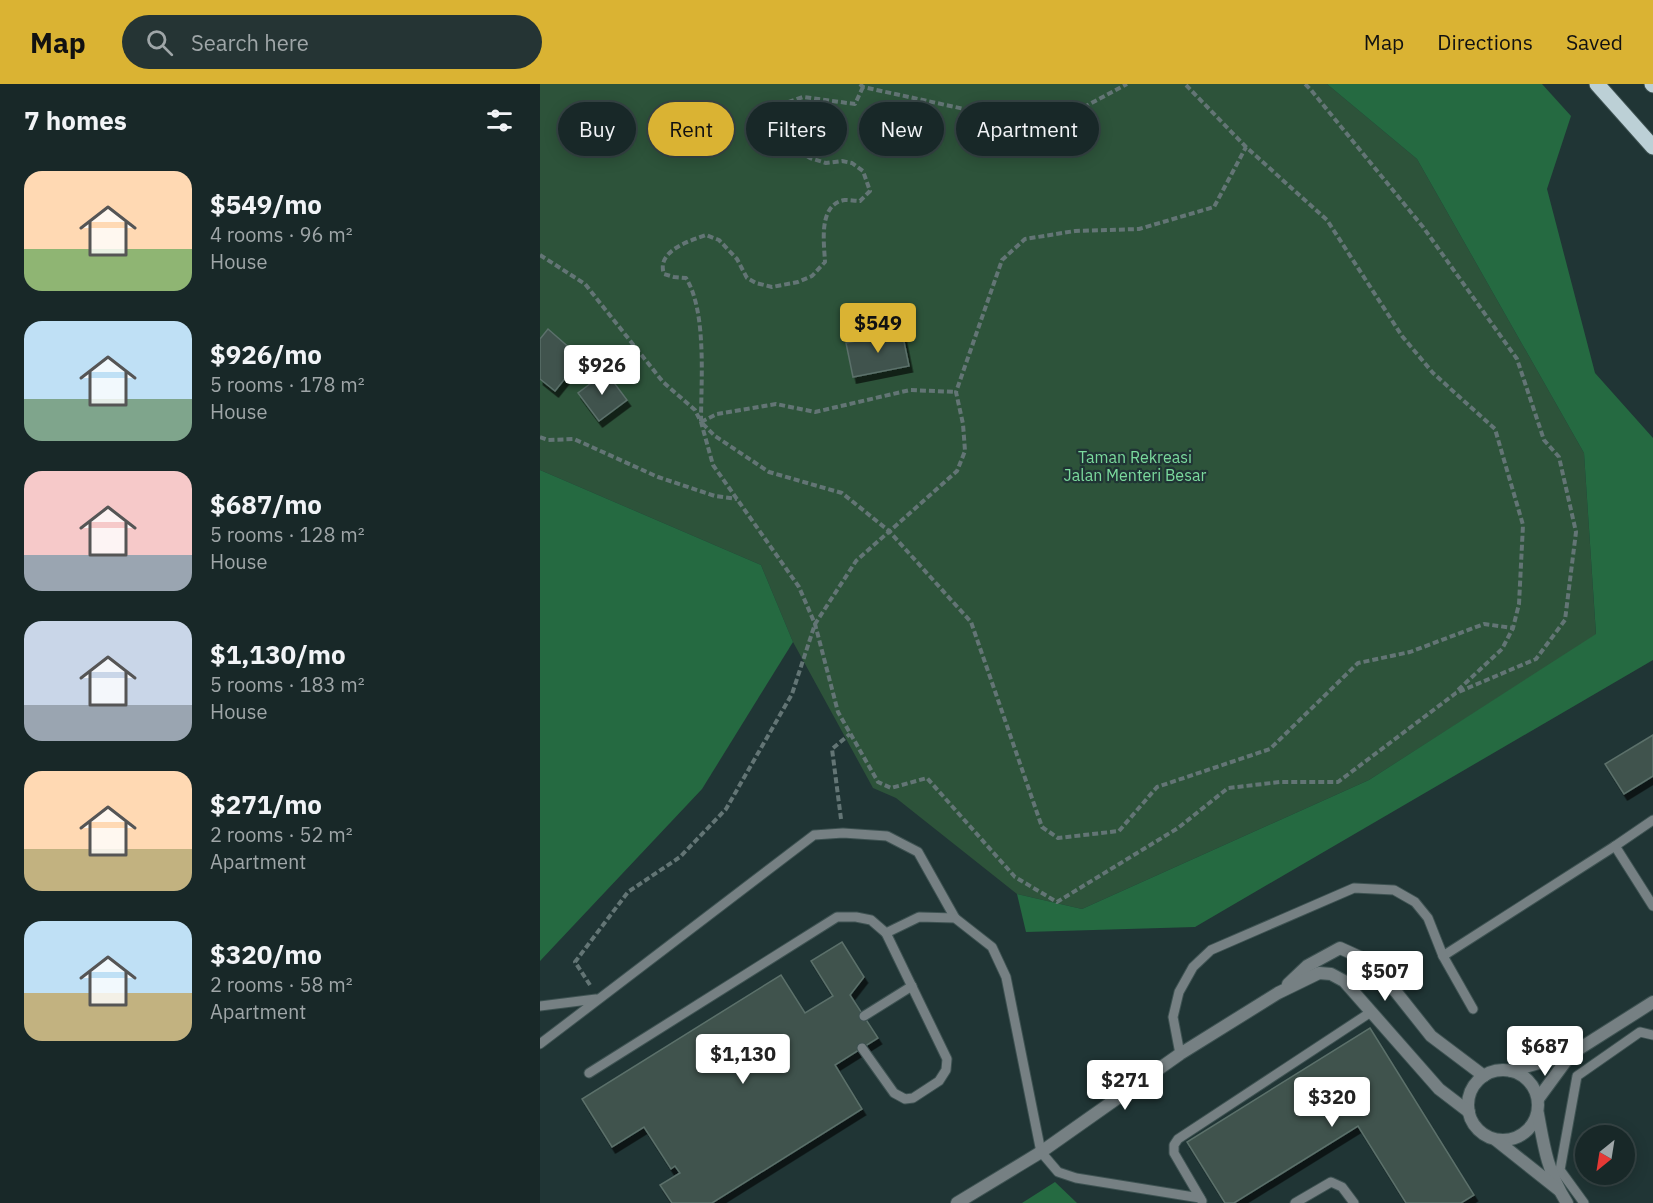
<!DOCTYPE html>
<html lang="en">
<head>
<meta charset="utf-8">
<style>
	body { margin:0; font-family:"IBM Plex Sans",sans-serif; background:#253434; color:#f1f3f6; height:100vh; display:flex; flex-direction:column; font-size:22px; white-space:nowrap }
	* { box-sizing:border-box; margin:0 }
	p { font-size:20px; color:#9fa6a8 }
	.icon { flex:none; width:33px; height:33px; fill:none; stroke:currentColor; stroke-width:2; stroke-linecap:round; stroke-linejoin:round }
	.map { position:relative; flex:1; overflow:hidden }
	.drawer { display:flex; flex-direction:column; background:#182828; width:540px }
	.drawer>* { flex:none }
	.hud { position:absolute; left:18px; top:18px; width:570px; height:54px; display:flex; gap:12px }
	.needle { width:39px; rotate:210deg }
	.tools { position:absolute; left:1035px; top:1041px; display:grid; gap:12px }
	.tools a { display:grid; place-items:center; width:60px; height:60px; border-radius:50%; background:#182828; box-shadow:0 3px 15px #0003,0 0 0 2px #364445; font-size:30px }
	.price { position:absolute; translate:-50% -51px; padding:0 14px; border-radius:6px; background:#fff; color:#222; font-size:20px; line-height:39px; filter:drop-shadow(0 2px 3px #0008) }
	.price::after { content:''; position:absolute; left:50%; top:36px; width:18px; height:14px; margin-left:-9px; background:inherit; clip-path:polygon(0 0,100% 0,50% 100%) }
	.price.on { background:#dab333; color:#111 }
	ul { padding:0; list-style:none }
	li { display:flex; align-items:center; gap:18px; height:150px; padding:0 24px }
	li span { display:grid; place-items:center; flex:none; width:168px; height:120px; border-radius:18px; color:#555 }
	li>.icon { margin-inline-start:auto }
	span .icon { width:72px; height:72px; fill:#fffc; stroke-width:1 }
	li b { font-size:26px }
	h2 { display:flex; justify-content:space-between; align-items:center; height:72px; padding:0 24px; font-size:26px }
	.pill { padding:0 21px; border-radius:27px; background:#182828; box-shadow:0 3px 15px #0003,0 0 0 2px #364445; font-size:21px; line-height:54px }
	.pill.on { background:#dab333; color:#111 }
	header { display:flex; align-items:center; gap:36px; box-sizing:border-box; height:84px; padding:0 30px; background:#dab333; color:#111 }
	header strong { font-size:28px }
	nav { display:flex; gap:33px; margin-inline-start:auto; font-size:21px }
	.search { width:420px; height:54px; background:#253434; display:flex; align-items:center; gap:15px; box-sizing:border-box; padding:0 21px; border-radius:33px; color:#9fa6a8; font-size:22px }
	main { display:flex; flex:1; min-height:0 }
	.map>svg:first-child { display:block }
	.green { fill:#2d533a }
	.forest { fill:#256a41 }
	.building { fill:#3f534d; stroke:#5b706a; stroke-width:1.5; filter:url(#shadow) }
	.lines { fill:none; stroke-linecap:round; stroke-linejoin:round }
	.lane-casing { stroke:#3e5252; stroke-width:11 }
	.street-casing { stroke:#3e5252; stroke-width:14 }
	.primary-casing { stroke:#3e5252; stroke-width:17 }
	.path { stroke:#637575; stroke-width:4; stroke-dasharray:6 3; stroke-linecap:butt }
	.lane { stroke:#768083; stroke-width:9 }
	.street { stroke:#768083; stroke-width:12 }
	.primary { stroke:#bcd0d6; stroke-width:15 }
	.labels { text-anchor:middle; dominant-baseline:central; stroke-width:4.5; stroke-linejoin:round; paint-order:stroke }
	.park-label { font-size:16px; fill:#7bda9d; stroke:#203535 }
</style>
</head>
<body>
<header>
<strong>Map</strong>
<div class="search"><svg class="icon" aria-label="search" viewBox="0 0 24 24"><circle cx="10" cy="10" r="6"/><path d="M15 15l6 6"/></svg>Search here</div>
<nav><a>Map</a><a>Directions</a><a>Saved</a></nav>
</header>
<main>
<section class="drawer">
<h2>7 homes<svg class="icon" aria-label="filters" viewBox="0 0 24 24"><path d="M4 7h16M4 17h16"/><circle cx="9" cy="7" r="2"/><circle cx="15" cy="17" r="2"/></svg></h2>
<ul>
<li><span style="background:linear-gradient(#ffd9b3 65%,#8fb573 0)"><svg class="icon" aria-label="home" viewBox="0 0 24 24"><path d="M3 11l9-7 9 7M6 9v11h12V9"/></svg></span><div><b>$549/mo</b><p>4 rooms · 96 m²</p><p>House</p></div></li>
<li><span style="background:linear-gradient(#bfe0f5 65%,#7fa58c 0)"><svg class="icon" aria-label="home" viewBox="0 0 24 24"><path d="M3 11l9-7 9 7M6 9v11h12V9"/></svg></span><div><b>$926/mo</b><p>5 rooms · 178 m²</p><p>House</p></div></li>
<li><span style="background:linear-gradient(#f6c9c9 70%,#9aa5b1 0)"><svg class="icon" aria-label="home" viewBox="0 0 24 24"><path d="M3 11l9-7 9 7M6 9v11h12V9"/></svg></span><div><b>$687/mo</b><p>5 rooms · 128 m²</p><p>House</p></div></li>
<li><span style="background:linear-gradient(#c9d6e8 70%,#9aa5b1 0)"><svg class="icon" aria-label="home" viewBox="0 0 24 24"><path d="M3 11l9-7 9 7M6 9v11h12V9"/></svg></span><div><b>$1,130/mo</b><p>5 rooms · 183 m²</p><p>House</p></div></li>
<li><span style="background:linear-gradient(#ffd9b3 65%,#c2b280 0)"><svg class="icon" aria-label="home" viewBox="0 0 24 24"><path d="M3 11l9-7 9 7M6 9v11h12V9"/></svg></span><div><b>$271/mo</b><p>2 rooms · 52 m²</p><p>Apartment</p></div></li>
<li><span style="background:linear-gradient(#bfe0f5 60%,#c2b280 0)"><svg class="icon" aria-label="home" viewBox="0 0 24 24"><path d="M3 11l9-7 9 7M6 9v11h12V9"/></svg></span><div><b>$320/mo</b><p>2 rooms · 58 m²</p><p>Apartment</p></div></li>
</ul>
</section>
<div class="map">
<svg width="1113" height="1119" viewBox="0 0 1113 1119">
	<defs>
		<filter id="shadow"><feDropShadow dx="3.5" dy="6" stdDeviation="0" flood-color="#0009"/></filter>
	</defs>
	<rect width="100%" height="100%" fill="#203535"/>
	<path class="green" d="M0 0H787L877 75 1044 369 1056 551 829 696 542 825 477 810 356 714 333 704 253 558 221 481 0 386Z"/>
	<g class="forest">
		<path d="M787 0H1002L1031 32 1007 105 1055 289 1113 354V576L655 843 486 848 477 810 542 825 829 696 1056 550 1044 369 877 75Z"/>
		<path d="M0 386 221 481 253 558 162 705 0 877Z"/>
		<path d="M515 1098 537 1119H482Z"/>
	</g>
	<g class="building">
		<path d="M8 245 32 266 25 274 35 282 15 307 0 295V255Z"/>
		<path d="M362 248 369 282 313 293 306 259Z"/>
		<path d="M66 288 87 316 59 337 38 309Z"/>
		<path d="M1113 651V692L1084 710 1065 680Z"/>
		<path d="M302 858 324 893 310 911 338 954 295 981 322 1025 172 1119H132L120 1101 140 1089 135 1082 131 1085 104 1043 72 1063 42 1015 241 891 265 929 293 912 271 877Z"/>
		<path d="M830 944 934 1111 921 1119H866L818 1042 694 1119H685L647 1058Z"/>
	</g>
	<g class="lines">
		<defs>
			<g id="lane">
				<path d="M1075 762 1113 736"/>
				<path d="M0 922 56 915"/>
				<path d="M933 925 903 872 1075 762 1113 822"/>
				<path d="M324 932 372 902"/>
				<path d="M0 960 274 751 303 749 347 752 378 768 415 834"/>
				<path d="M322 964 354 1009 365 1015 373 1014 399 997 406 986 407 975 346 849"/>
				<path d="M640 970 633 933 639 908 653 883 671 866 814 804 854 806 875 818 888 834 903 872"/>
				<path d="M49 989 297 833H316L331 836 346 849 379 833 415 834 452 863 466 893 501 1068 518 1088 536 1094 660 1114"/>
				<path d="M662 1117 634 1069V1061L638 1055 831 928"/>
				<path d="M755 1119 791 1098 802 1103 814 1119"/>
				<path d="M1044 1119 1020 1086 1037 992 1100 948 1113 951"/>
			</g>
			<g id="street">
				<path d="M748 900 767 882 800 864 833 879 891 952 944 992"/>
				<circle cx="963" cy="1021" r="35"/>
				<path d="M971 987 1031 970 1113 918"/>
				<path d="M998 1015 1031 970"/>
				<path d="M998 1030C1004 1064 1008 1089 1027 1119"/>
				<path d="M956 1056 1019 1106"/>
				<path d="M417 1119 501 1068 640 970 738 909 779 889 791 890 804 897 899 1005 929 1028"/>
			</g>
			<g id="primary">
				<path d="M1057 0 1113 63"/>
				<path d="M1112 0 1113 1"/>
			</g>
		</defs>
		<use href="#lane" class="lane-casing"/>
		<use href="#street" class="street-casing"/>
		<use href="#primary" class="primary-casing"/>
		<g class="path">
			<path d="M320 0 323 3 507 43 587 0"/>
			<path d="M323 3 315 20 263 13 243 20 231 32 229 49 270 74 286 79 302 77 312 79 323 87 330 107 320 117C315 117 310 116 305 116 278 120 284 158 285 178L272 192 258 198 232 203 216 199 207 194 197 175 179 156 166 151C149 157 116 167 124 190L134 193 146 194C167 228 161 297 161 338L175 352 229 388 302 409 349 447 431 538 502 743 518 754 579 747 617 703 730 665 818 579 870 568 944 540 973 544 979 520 983 441 955 345 893 289 862 252 787 136 706 63 645 0"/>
			<path d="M0 171 45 200 123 298 155 326 161 338 173 381 259 503 275 540 298 628 338 698 351 704 387 694 475 793 517 818 638 744 688 704 740 698H798L916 609 996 575 1025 536 1036 448 1019 373 1004 356 977 275 883 143 771 6 765 0"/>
			<path d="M161 338 177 330 236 320 275 328 370 306 416 308"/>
			<path d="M0 353 8 356 34 355 118 393 175 412 197 415"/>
			<path d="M918 606 962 565 973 544"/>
			<path d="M301 735 292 665 310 650"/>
			<path d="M50 901 35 878 88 808 140 773 186 725 252 610 275 540 316 477 417 387 425 367 423 340 416 308 462 176 485 155 535 147 599 145 674 123 706 63"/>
		</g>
		<use href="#lane" class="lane"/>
		<use href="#street" class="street"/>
		<use href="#primary" class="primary"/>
	</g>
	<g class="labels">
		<g class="park-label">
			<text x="595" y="373">Taman Rekreasi<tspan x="595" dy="18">Jalan Menteri Besar</tspan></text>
		</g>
	</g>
</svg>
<div class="tools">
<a><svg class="needle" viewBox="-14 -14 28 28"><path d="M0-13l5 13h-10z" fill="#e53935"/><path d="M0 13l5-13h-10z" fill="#9fa6a8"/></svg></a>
</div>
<b class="price on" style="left:338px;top:270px">$549</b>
<b class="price" style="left:62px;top:312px">$926</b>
<b class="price" style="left:845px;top:918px">$507</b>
<b class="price" style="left:1005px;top:993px">$687</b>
<b class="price" style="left:203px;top:1001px">$1,130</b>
<b class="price" style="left:585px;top:1027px">$271</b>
<b class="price" style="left:792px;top:1044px">$320</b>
<div class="hud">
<a class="pill">Buy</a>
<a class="pill on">Rent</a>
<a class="pill">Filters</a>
<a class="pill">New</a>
<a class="pill">Apartment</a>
</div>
</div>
</main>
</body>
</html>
